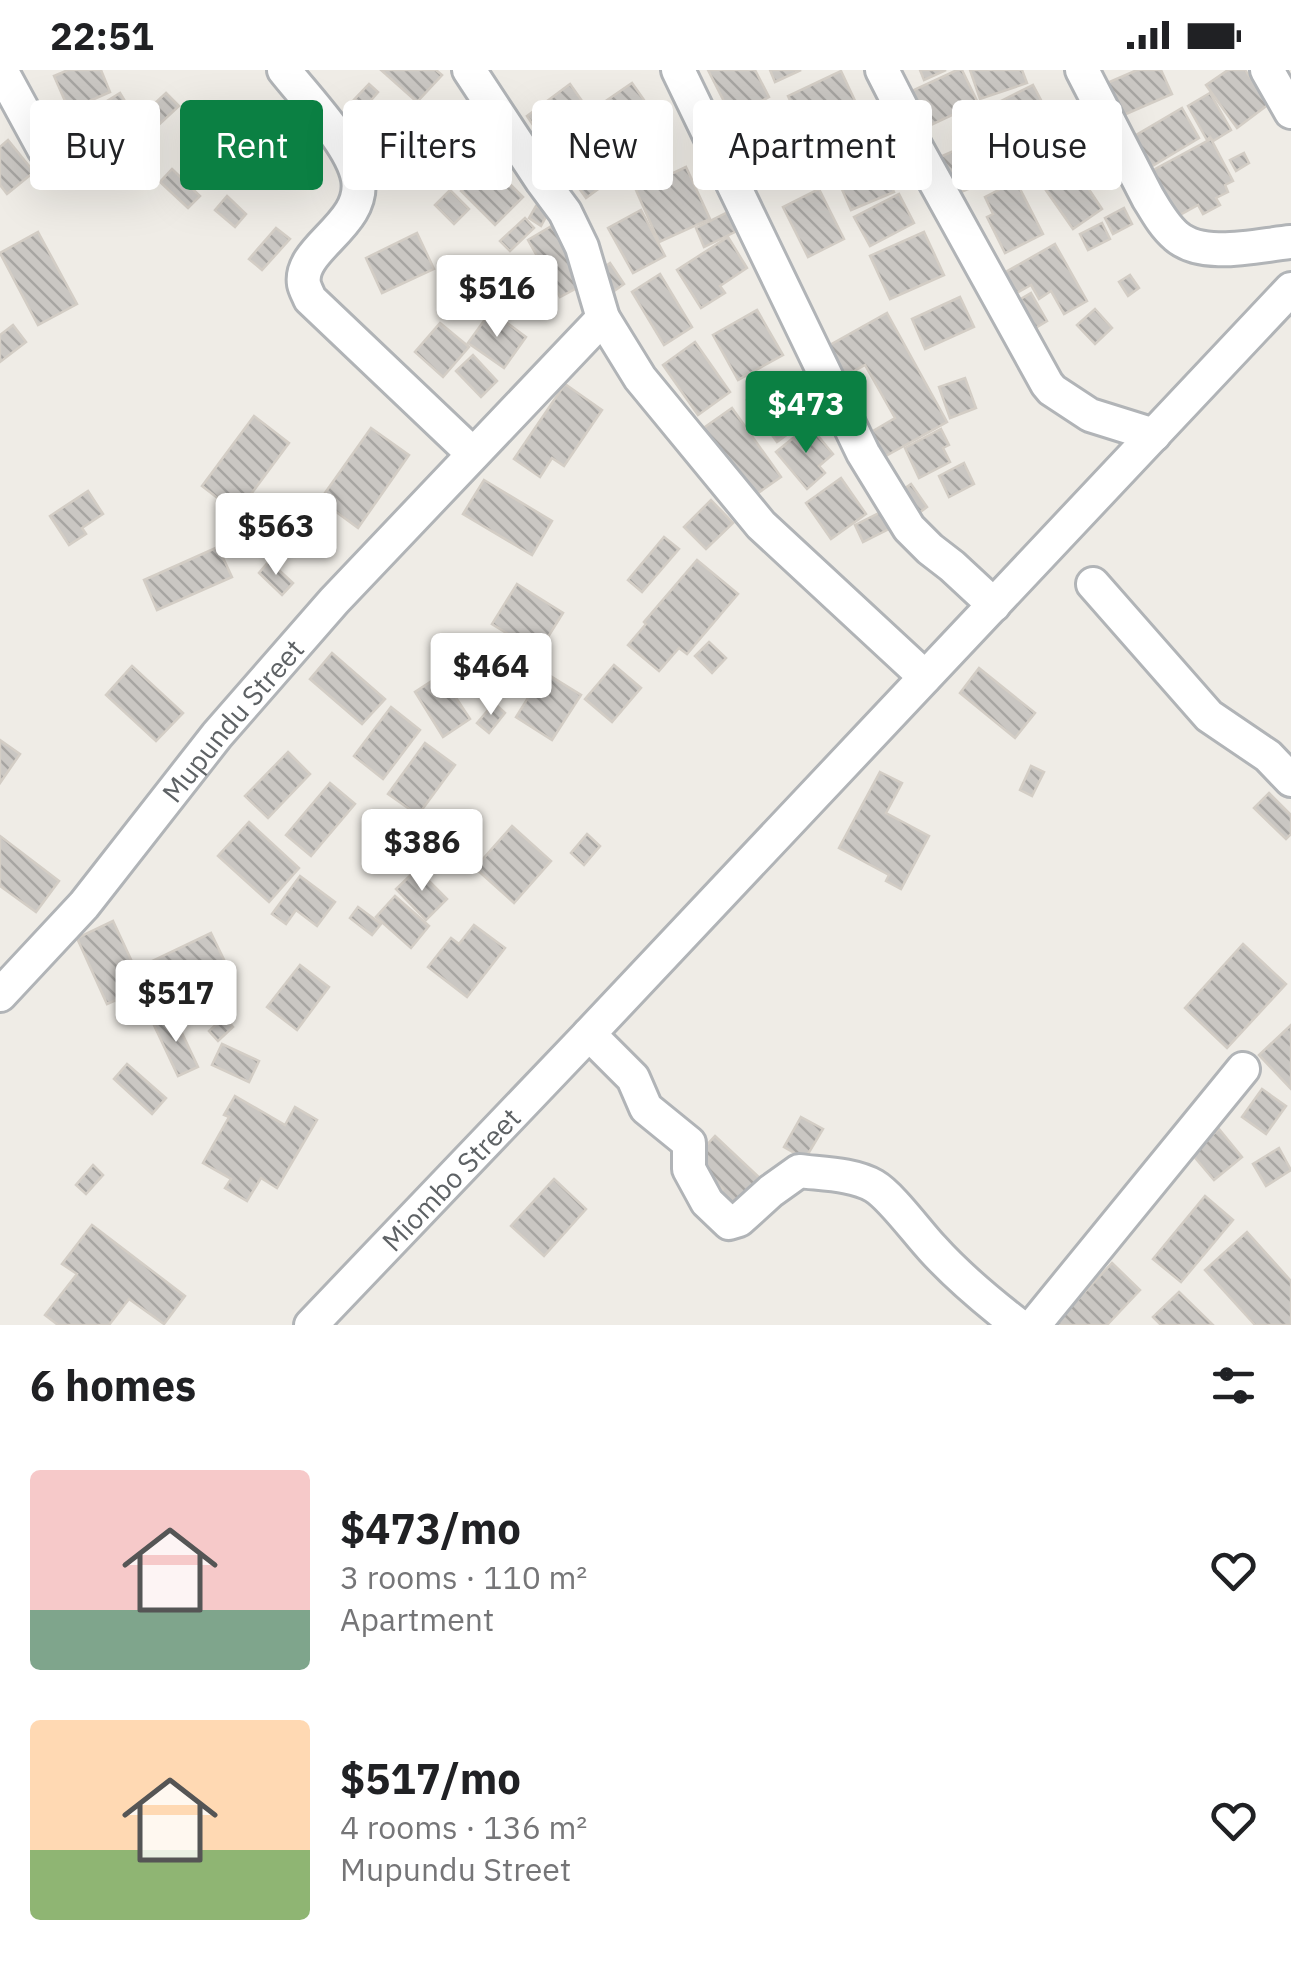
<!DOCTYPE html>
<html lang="en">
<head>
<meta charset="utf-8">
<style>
	body { margin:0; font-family:"IBM Plex Sans",sans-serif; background:#f2f2f2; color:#202124; height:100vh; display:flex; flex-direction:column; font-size:38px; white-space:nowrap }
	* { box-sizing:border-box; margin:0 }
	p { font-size:32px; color:#757577 }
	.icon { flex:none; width:55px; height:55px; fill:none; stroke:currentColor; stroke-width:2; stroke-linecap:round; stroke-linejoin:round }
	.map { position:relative; height:1255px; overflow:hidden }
	.drawer { display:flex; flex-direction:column; background:#fff; flex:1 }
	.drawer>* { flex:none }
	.banner { position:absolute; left:30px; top:30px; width:1232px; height:90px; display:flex; gap:20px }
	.price { position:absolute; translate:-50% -85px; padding:0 22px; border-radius:10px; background:#fff; color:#222; font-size:32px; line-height:65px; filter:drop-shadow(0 2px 5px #0008) }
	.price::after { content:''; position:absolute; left:50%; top:60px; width:30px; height:22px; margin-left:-15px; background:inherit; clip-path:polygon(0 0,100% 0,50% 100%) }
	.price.current { background:#0b8043; color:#fff }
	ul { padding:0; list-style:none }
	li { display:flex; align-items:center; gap:30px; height:250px; padding:0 30px }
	li span { display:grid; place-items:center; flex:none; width:280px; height:200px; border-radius:10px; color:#555 }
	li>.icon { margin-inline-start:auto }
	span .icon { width:120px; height:120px; fill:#fffc; stroke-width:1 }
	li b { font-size:42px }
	h2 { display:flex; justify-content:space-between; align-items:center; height:120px; padding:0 30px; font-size:42px }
	.chip { padding:0 35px; border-radius:10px; background:#fff; box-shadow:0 10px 40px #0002; font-size:35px; line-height:90px }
	.chip.current { background:#0b8043; color:#fff }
	.status { display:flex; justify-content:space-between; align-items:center; height:70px; padding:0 50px; background:#fff; direction:ltr }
	.status svg { height:28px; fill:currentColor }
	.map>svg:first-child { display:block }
	.building { fill:url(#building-back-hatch); stroke:#d3cdc5; stroke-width:2.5 }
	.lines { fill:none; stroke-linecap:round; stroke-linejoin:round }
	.minor-casing { stroke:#b1b4b7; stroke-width:38 }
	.minor { stroke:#fff; stroke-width:32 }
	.labels { text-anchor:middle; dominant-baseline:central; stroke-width:10; stroke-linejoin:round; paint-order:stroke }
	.street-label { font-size:28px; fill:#5e6265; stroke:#fff }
</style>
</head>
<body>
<div class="status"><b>22:51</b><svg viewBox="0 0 49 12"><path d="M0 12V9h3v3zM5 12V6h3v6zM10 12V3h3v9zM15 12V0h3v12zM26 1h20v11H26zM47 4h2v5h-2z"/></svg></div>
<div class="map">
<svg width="1291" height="1255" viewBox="0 0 1291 1255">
	<defs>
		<pattern id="building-back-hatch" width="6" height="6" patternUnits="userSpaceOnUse" patternTransform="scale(2.5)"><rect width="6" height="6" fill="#cac7c3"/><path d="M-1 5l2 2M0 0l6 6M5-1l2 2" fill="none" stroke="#a7a5a2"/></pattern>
	</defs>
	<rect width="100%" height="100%" fill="#efece6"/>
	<g class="building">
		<path d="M68 0H101L110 22 69 40 54 6Z"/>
		<path d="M381 0H436L442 5 417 32Z"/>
		<path d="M708 0H755L769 27 732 47Z"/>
		<path d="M770 0H801L775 12Z"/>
		<path d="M920 0H946L924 10Z"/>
		<path d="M957 0H962L978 33 920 60 903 25Z"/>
		<path d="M970 0H1022L1027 13 980 29Z"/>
		<path d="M1137 0H1161L1172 24 1119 47 1105 14Z"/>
		<path d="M1228 0H1245L1269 34 1237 58 1206 15Z"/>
		<path d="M841 1 856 33 803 58 788 26Z"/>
		<path d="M632 13 670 67 632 94 594 39Z"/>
		<path d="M369 14 378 22 360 43 350 34Z"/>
		<path d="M570 14 582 31 539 64 527 46Z"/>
		<path d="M1033 15 1065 75 1029 94 997 33Z"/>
		<path d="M120 23 139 54 76 93 57 62Z"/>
		<path d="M166 23 179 36 150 63 138 49Z"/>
		<path d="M1210 23 1231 60 1213 71 1210 67 1207 70 1188 36Z"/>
		<path d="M584 33 596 48 573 66 562 51Z"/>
		<path d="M1182 38 1199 68 1144 101 1126 71Z"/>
		<path d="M773 42 785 70 772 77 759 47Z"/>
		<path d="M221 43 251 61 217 117 188 99Z"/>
		<path d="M826 50 833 63 813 75 806 62Z"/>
		<path d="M457 55 488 89 460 114 430 81Z"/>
		<path d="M995 63 1011 101 956 124 940 87Z"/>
		<path d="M766 64 772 78 755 86 749 72Z"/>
		<path d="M581 66 612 109 586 128 555 85Z"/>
		<path d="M1211 69 1233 111 1225 115 1228 122 1216 128 1220 135 1203 144 1198 135 1169 151 1144 105Z"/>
		<path d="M8 70 34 102 7 124 0 115V77Z"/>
		<path d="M787 72 802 100 771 116 757 88Z"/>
		<path d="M1244 83 1249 93 1236 101 1230 90Z"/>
		<path d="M1066 85 1102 139 1073 159 1036 106Z"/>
		<path d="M880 89 894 122 851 140 837 108Z"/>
		<path d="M489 93 523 127 495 155 461 121Z"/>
		<path d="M686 97 710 149 659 172 636 120Z"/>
		<path d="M172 99 200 126 188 138 160 112Z"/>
		<path d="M1016 111 1043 164 1005 183 987 147 993 144 985 127Z"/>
		<path d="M819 119 844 169 808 187 783 137Z"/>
		<path d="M450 120 469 139 454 154 435 135Z"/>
		<path d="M899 124 914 153 870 176 854 147Z"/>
		<path d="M227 126 246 144 235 157 215 140Z"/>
		<path d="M536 136 548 143 541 156 529 148Z"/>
		<path d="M1124 138 1132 154 1113 164 1105 148Z"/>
		<path d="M641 140 665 186 633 203 608 158Z"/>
		<path d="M730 141 739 160 704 177 696 158Z"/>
		<path d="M525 148 534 158 510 181 500 171Z"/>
		<path d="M1102 153 1110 169 1088 180 1080 164Z"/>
		<path d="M555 154 588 212 560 227 528 170Z"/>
		<path d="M276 158 290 169 262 200 249 189Z"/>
		<path d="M38 162 77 234 38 255 0 183Z"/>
		<path d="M924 162 944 205 890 229 870 186Z"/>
		<path d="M417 163 434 199 382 223 366 188Z"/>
		<path d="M728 167 747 198 720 216 725 223 701 238 677 200Z"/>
		<path d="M1055 174 1087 231 1064 244 1051 221 1039 229 1031 215 1006 229 995 208Z"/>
		<path d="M610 193 624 214 610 224 596 203Z"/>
		<path d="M660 204 692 257 664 275 632 222Z"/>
		<path d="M1130 205 1139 218 1128 226 1119 212Z"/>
		<path d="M1031 223 1047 251 1027 263 1010 235Z"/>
		<path d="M960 227 974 257 925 279 912 249Z"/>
		<path d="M1095 239 1112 258 1095 274 1077 255Z"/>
		<path d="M757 240 783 285 738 310 713 265Z"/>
		<path d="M491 241 526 267 504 298 468 273Z"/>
		<path d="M887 243 947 352 882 388 868 364 895 348 865 295 838 310 821 280Z"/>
		<path d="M440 253 469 277 443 307 415 282Z"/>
		<path d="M13 255 26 272 0 292V265Z"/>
		<path d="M695 272 730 322 698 345 663 295Z"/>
		<path d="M473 285 497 311 481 327 456 301Z"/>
		<path d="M965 308 976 338 950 348 939 317Z"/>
		<path d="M771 312 781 326 791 318 811 347 777 372 747 330Z"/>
		<path d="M565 314 602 340 564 396 552 388 540 407 514 389Z"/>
		<path d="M732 338 781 407 751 428 702 359Z"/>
		<path d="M254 346 289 373 237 443 202 416Z"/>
		<path d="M809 355 833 384 819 396 825 403 807 419 776 382Z"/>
		<path d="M371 358 409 385 358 458 320 430Z"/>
		<path d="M941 359 949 375 943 378 950 392 919 408 905 378Z"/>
		<path d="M964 393 974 414 949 427 939 406Z"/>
		<path d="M841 408 866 444 831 469 806 433Z"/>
		<path d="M484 410 552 451 532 485 463 444Z"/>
		<path d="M911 414 927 437 915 446 898 423Z"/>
		<path d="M88 421 103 444 82 458 86 464 69 475 50 446Z"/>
		<path d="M711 430 733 453 706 479 684 457Z"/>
		<path d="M883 441 891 458 863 472 855 455Z"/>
		<path d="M664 467 679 479 642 522 628 510Z"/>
		<path d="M218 477 232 507 157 540 144 510Z"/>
		<path d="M697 490 738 524 687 584 679 578 659 601 628 575 646 554 644 552Z"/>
		<path d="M269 491 293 513 282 525 259 503Z"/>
		<path d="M517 514 563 543 538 583 492 554Z"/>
		<path d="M709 572 726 588 712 603 695 586Z"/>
		<path d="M332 583 385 629 362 654 310 609Z"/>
		<path d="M614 595 641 618 612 652 585 629Z"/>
		<path d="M132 596 183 643 156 671 106 625Z"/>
		<path d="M979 598 1035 643 1015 668 960 623Z"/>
		<path d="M544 602 581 625 552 670 516 647Z"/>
		<path d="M441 605 470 649 443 667 415 622Z"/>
		<path d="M494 633 505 643 489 663 477 653Z"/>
		<path d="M391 637 420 660 383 709 354 686Z"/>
		<path d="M0 670 20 684 0 713Z"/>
		<path d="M425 673 455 695 418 745 388 724Z"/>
		<path d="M288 682 310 704 268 748 245 726Z"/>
		<path d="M1031 696 1044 702 1032 726 1020 720Z"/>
		<path d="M880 702 902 713 886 743 929 766 901 819 886 811 889 805 839 778Z"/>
		<path d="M330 713 355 734 311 786 286 765Z"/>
		<path d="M1269 723 1291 745V764L1286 769 1254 738Z"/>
		<path d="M249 752 299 798 269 832 218 786Z"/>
		<path d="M512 756 551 791 514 833 475 798Z"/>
		<path d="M400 757 412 767 396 788 383 779Z"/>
		<path d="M587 764 600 776 584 795 571 783Z"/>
		<path d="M0 766 59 811 36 842 0 816Z"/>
		<path d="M417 799 447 829 426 850 396 819Z"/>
		<path d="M300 806 335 832 317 856 296 840 286 854 272 844Z"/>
		<path d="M395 826 429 856 411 878 376 847Z"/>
		<path d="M358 837 381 854 372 865 350 848Z"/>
		<path d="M113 851 154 939 126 952 116 930 107 934 77 868Z"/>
		<path d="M474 855 505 878 467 927 428 897 451 868 459 874Z"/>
		<path d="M211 863 227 896 198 910 209 933 176 949 150 892Z"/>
		<path d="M1243 874 1286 914 1227 978 1185 938Z"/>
		<path d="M300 895 329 917 297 960 267 937Z"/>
		<path d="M173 944 198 997 178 1006 153 953Z"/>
		<path d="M224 947 233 957 218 971 209 961Z"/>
		<path d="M1291 955V1019L1259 985Z"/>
		<path d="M222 974 259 991 249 1012 212 995Z"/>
		<path d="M127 994 166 1028 152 1044 114 1009Z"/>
		<path d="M1262 1019 1286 1036 1266 1064 1242 1047Z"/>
		<path d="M235 1026 285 1055 295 1037 317 1050 277 1118 261 1108 247 1131 225 1118 231 1109 203 1093 229 1047 224 1045Z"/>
		<path d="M801 1047 823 1059 805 1089 784 1077Z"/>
		<path d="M1219 1059 1242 1087 1214 1110 1191 1083Z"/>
		<path d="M715 1066 764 1112 729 1149 711 1133 723 1119 692 1091Z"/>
		<path d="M1279 1078 1291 1100 1266 1116 1253 1094Z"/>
		<path d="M93 1095 103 1105 86 1124 76 1115Z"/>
		<path d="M554 1109 586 1139 544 1186 511 1156Z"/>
		<path d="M1205 1126 1233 1150 1181 1212 1153 1189Z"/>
		<path d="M92 1155 185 1226 164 1254 129 1229 109 1255H58L45 1245 77 1204 62 1194Z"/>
		<path d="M1247 1162 1291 1211V1255H1255L1205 1200Z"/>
		<path d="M1112 1193 1140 1220 1107 1255H1054Z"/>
		<path d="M1179 1222 1213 1255H1161L1153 1247Z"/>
	</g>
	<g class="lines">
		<defs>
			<g id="minor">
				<path d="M1 0 44 79"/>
				<path d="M284 0C306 28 352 75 358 109 366 155 298 178 304 214 305 219 308 224 310 229L473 384"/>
				<path d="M469 0 542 111 565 142 582 177 603 248 640 308 761 455 925 607"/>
				<path d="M678 0 863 383 909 458 930 479 952 496 994 535"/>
				<path d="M882 0 906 47 901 50 1047 314 1052 320 1090 345 1154 365"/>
				<path d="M1082 0 1148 128C1156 141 1164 156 1176 166 1203 190 1258 175 1291 172"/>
				<path d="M1267 0 1291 42"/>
				<path d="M1093 514 1209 646 1268 686 1291 710"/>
				<path id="s1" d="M0 925 84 835 217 665 334 531 603 248"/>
				<path d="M589 964 633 1008 646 1038 689 1073V1099L707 1132 729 1153 739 1150 771 1121 799 1101C823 1104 853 1104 874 1116 891 1126 917 1162 932 1178 958 1207 987 1231 1018 1255"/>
				<path id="s2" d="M311 1255 589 964 1291 219"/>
				<path d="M1034 1255 1243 999"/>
			</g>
		</defs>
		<use href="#minor" class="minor-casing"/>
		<use href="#minor" class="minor"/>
	</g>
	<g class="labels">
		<g class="street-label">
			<text stroke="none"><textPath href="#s1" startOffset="360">Mupundu Street</textPath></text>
			<text stroke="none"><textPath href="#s2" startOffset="202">Miombo Street</textPath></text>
		</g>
	</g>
</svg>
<b class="price" style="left:497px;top:270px">$516</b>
<b class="price current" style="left:806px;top:386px">$473</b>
<b class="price" style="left:276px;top:508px">$563</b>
<b class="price" style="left:491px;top:648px">$464</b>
<b class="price" style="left:422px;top:824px">$386</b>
<b class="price" style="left:176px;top:975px">$517</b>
<div class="banner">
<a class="chip">Buy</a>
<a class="chip current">Rent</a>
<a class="chip">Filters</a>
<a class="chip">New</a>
<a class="chip">Apartment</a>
<a class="chip">House</a>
</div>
</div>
<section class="drawer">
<h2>6 homes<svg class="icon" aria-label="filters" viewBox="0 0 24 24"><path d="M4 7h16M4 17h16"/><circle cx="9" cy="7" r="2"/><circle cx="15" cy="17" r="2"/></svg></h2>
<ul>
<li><span style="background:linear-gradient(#f6c9c9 70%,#7fa58c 0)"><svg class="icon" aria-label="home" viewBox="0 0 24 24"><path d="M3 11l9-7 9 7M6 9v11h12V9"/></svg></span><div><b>$473/mo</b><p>3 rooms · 110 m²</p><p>Apartment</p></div><svg class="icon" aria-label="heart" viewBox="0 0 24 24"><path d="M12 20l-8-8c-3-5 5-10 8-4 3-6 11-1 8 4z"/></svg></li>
<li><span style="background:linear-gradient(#ffd9b3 65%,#8fb573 0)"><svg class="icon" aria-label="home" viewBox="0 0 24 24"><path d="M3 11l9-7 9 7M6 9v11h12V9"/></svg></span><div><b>$517/mo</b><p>4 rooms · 136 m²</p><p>Mupundu Street</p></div><svg class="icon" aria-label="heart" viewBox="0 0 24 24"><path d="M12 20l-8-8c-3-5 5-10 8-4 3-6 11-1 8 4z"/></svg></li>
</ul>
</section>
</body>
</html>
